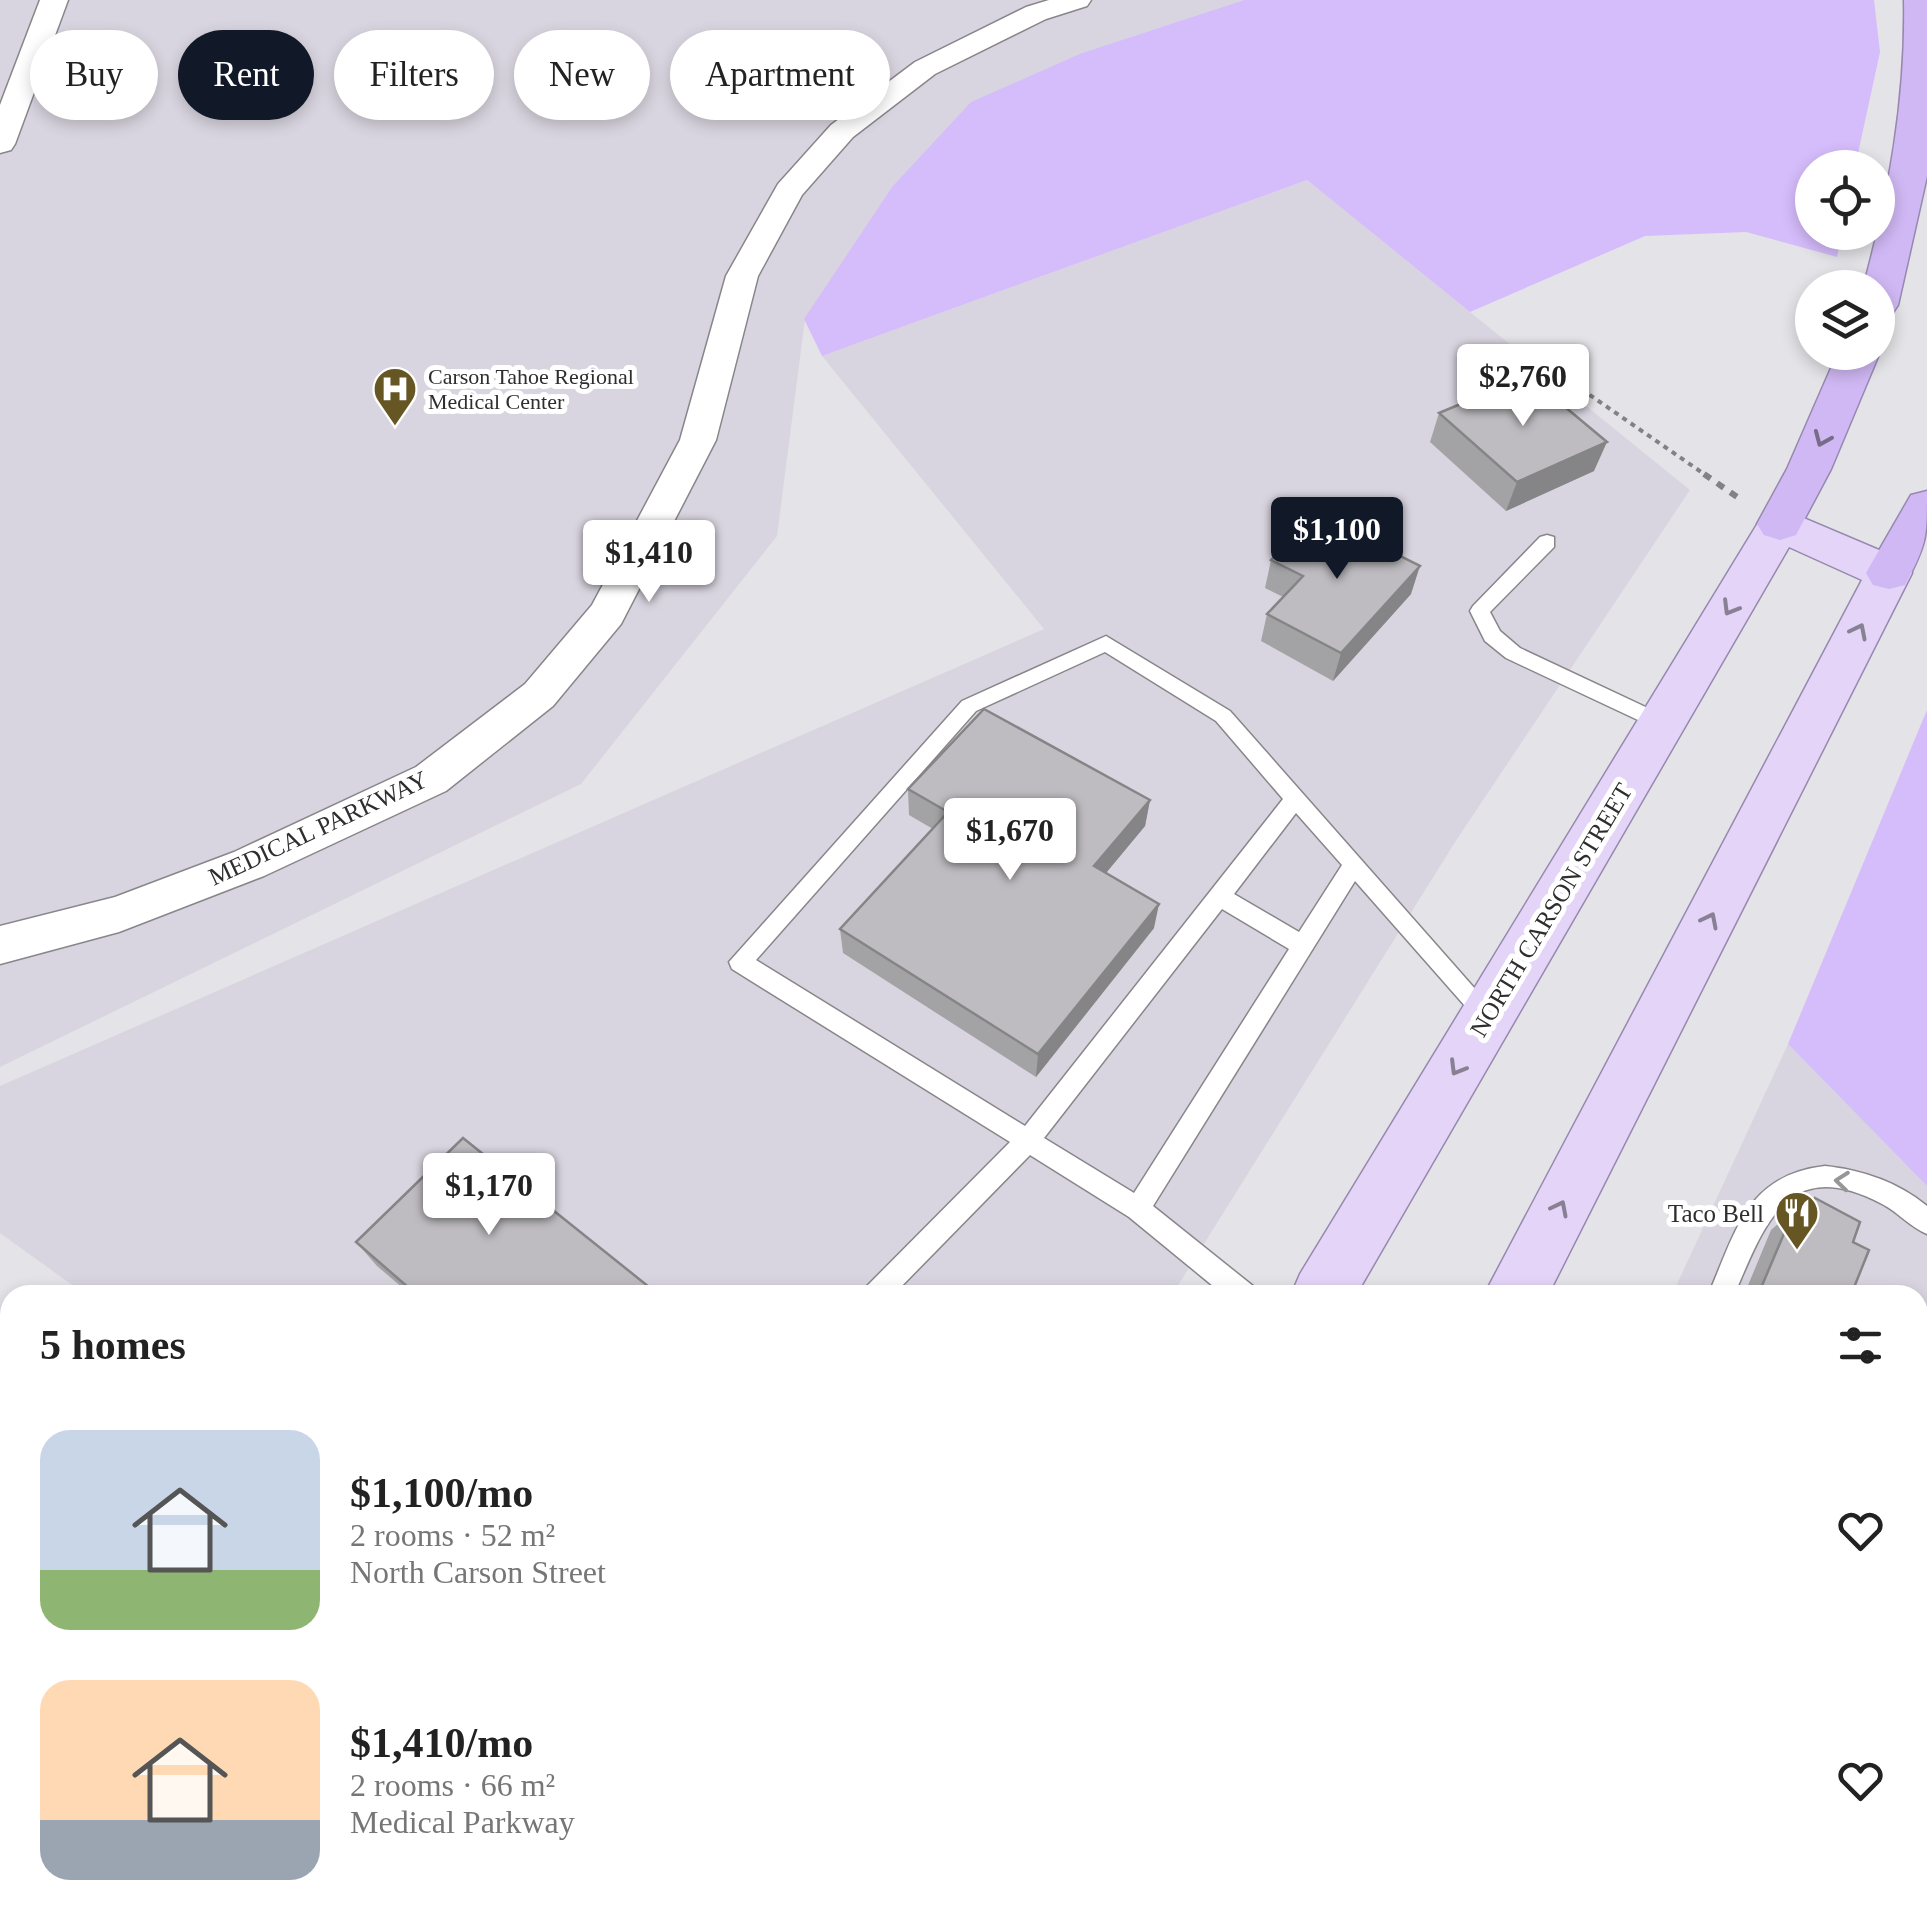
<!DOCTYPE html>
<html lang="en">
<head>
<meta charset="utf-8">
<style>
	body { margin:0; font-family:Georgia,serif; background:#f6f6f6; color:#222; height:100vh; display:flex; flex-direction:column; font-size:38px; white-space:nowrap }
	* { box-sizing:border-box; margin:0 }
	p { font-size:32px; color:#767676 }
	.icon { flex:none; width:55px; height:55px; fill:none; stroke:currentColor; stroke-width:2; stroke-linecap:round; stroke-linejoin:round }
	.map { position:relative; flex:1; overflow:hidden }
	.sheet { position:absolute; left:0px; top:1285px; width:1928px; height:642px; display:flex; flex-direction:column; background:#fff; border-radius:30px 30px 0 0; box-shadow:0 5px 15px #0003 }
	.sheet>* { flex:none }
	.banner { position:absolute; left:30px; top:30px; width:1000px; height:90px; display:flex; gap:20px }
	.tools { position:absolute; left:1795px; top:150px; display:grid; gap:20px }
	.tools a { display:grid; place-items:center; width:100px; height:100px; border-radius:50%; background:#fff; box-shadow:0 5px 15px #0003; font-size:50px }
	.price { position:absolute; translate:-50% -85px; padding:0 22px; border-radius:10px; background:#fff; color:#222; font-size:32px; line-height:65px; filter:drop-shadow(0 2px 5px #0008) }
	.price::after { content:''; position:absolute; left:50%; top:60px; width:30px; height:22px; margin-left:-15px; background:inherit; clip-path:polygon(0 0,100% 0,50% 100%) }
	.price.current { background:#111827; color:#fff }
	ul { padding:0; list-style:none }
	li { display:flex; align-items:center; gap:30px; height:250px; padding:0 40px }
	li span { display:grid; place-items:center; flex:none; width:280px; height:200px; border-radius:30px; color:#555 }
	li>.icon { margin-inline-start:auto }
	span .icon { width:120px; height:120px; fill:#fffc; stroke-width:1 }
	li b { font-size:42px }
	h2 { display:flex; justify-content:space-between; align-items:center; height:120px; padding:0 40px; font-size:42px }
	.chip { padding:0 35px; border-radius:45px; background:#fff; box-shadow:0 5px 15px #0003; font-size:35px; line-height:90px }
	.chip.current { background:#111827; color:#fff }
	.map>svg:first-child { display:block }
	.built { fill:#d9d5e0 }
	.green { fill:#d5bcfb }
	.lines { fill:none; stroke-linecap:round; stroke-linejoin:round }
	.lane-casing { stroke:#88868a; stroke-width:3 }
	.street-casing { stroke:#88868a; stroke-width:3 }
	.primary-casing { stroke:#9788af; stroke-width:3 }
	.highway-casing { stroke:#9788af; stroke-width:3 }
	.path-far1 { stroke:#828184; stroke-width:4; stroke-dasharray:5 5; stroke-linecap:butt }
	.path { stroke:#828184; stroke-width:6; stroke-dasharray:8 8; stroke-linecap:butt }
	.lane { fill:#fff; fill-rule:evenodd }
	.street { fill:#fff; fill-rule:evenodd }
	.primary { fill:#e3d4f8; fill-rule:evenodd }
	.highway { fill:#d0b8f4; fill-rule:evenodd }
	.wall { fill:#a3a2a5 }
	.shaded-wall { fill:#858486 }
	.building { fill:#bebcc0; stroke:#858486; stroke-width:2.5 }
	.oneway { stroke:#776c88 }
	.oneway2 { stroke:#888194 }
	.oneway3 { stroke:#969697 }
	.labels { text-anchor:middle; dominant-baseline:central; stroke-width:10; stroke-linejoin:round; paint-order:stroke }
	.far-poi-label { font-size:22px; fill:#2e2e2f; stroke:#fff; text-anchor:start }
	.street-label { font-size:25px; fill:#2e2e2f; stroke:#fff }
	.poi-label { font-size:25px; fill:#2e2e2f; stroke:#fff; text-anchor:end }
</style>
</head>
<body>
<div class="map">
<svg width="1927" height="1927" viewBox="0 0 1927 1927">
	<rect width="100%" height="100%" fill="#e4e3e7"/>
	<g class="built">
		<path d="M0 0H1244L1082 53 892 187 805 319 777 536 581 784 0 1067Z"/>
		<path d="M1307 180 1690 490 1457 839 1172 1295H86L0 1233V1086L1044 629 822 356Z"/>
		<path d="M1788 1044 1927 1186V1927H1885L1878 1918H1918V1295H1672Z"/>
		<path d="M243 1918H789L783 1927H236Z"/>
	</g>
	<g class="green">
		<path d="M1244 0H1874L1880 52 1855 167 1812 168V232L1842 233 1837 257 1746 232 1645 236 1470 312 1307 180 822 356 804 319 892 187 971 102 1082 53Z"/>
		<path d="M1927 710V1186L1788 1044Z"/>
		<path d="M1310 1918H1714L1721 1927H1306Z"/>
	</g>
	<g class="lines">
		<defs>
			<g id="lane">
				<path d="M1547 535 1554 537V547L1490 612 1500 631 1520 648 1669 718 1672 723 1669 728H1655L1506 658 1485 641 1470 611 1473 606 1540 537Z"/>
				<path d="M1106 636 1230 711 1499 1016 1496 1023 1488 1026 1480 1023 1355 881 1153 1206 1253 1286 1257 1295H1224L1129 1217 1030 1155 893 1295H863L867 1286 1010 1142 732 969 729 962 962 701ZM1105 652 1216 721 1283 799 1025 1126 756 960 976 711ZM1296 813 1342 865 1299 932 1234 894ZM1222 909 1289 949 1134 1193 1044 1138Z"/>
				<path d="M1825 1166C1862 1170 1898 1182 1927 1206V1234C1910 1227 1898 1212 1882 1204 1787 1154 1765 1224 1734 1295H1708C1736 1232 1746 1175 1825 1166Z"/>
				<path d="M415 1918H449L445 1927H411Z"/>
			</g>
			<g id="street">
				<path d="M40 0H68L15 144 11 150 0 153V105Z"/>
				<path d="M1049 0H1091L1087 6 1046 19 935 74 853 137 802 195 758 276 716 440 621 624 553 706 446 791 264 876 119 932 0 964V926L115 897 234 852 416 767 525 684 592 605 680 440 726 276 778 184 831 125 915 62 1026 7Z"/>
				<path d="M1766 1918H1831L1835 1927H1769Z"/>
			</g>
			<g id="primary">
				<path d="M1780 508 1905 561 1912 573 1548 1295H1484L1862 580 1789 547 1356 1295H1291L1300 1274 1764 513Z"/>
				<path d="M911 1918H989L985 1927H907Z"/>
				<path d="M1154 1918H1231L1227 1927H1150Z"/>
			</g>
			<g id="highway">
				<path d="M1904 0H1927V176L1898 305 1892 314 1878 317V288H1863C1889 193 1906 99 1904 0Z"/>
				<path d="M1878 349 1880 352 1831 469 1796 535 1780 540 1764 535 1757 524 1787 469 1838 352H1878Z"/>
				<path d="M1927 491C1927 538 1927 543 1905 585L1889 589 1873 585 1866 573 1911 495Z"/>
			</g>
		</defs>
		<use href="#lane" class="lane-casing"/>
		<use href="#street" class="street-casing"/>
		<use href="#primary" class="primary-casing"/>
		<use href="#highway" class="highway-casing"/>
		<path class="path-far1" d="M1532 355 1707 476"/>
		<path class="path" d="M1704 474 1740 499"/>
		<use href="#lane" class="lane"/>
		<use href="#street" class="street"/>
		<use href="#primary" class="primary"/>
		<use href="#highway" class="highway"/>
	</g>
	<g class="wall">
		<path d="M1439 413 1594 471 1506 511 1430 442Z"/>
		<path d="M1271 560 1411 594 1333 681 1261 641 1267 614 1283 597 1265 588Z"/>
		<path d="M908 789 1150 800 1145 826 1106 873 1154 928 1036 1077 843 953 840 929 933 829 909 815Z"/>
		<path d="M1815 1198 1853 1242 1851 1295H1744L1771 1230 1794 1210 1798 1213Z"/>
		<path d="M356 1242 659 1295H411L377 1266Z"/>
	</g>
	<g class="shaded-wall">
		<path d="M1607 442 1594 471 1506 511 1517 482Z"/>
		<path d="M1420 566 1411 594 1333 681 1341 653Z"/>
		<path d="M1150 800 1145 826 1091 891 1094 866Z"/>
		<path d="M1159 904 1154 928 1036 1077 1038 1054Z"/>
	</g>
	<g class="building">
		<path d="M1528 376 1607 442 1517 482 1439 413Z"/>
		<path d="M1316 514 1420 566 1341 653 1267 614 1303 576 1271 560Z"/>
		<path d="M984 709 1150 800 1094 866 1159 904 1038 1054 840 929 948 812 908 789Z"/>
		<path d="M463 1138 659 1295H417L356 1242Z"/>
		<path d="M1815 1198 1860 1222 1853 1242 1869 1250 1851 1295H1758L1794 1210 1807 1217Z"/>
	</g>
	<defs><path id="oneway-chevron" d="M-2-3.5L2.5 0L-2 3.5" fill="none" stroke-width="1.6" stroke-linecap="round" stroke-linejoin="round" transform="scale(2.5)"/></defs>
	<use class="oneway" href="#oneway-chevron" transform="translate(1822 439) rotate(113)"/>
	<g class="oneway2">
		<use href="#oneway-chevron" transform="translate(1730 608) rotate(121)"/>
		<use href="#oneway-chevron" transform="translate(1859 631) rotate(-63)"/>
		<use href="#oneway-chevron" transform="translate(1710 920) rotate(-63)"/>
		<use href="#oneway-chevron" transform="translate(1457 1068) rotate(121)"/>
		<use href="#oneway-chevron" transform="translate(1560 1208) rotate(-63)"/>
	</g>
	<use class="oneway3" href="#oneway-chevron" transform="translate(1842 1181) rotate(-174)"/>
	<defs>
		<symbol id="hospital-pin" viewBox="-11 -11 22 30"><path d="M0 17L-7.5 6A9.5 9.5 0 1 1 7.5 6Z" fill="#655623" stroke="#fff"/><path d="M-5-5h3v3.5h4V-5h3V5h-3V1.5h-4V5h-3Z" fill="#fff"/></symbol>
		<symbol id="restaurant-pin" viewBox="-11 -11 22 30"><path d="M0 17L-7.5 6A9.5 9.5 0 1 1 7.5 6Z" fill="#655623" stroke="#fff"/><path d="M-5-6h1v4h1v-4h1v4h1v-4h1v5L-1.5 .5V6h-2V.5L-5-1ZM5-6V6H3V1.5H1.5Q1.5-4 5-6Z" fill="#fff"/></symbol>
	</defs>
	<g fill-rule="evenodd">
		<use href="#hospital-pin" x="370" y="364" width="50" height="68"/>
		<use href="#restaurant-pin" x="1772" y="1188" width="50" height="68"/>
	</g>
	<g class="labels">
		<g class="far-poi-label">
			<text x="428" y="376">Carson Tahoe Regional<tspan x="428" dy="25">Medical Center</tspan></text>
		</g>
		<g class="street-label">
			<text transform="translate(318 828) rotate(-25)">MEDICAL PARKWAY</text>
			<text transform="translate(1551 910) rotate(-59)">NORTH CARSON STREET</text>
		</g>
		<g class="poi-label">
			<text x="1764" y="1213">Taco Bell</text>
		</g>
	</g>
</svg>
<div class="tools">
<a><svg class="icon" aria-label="locate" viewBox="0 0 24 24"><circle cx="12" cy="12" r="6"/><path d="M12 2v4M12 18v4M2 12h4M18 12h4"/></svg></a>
<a><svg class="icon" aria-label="layers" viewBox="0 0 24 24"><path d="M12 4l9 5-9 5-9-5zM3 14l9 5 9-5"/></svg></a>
</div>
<b class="price" style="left:1523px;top:429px">$2,760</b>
<b class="price current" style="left:1337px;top:582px">$1,100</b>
<b class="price" style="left:649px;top:605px">$1,410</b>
<b class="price" style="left:1010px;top:883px">$1,670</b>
<b class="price" style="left:489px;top:1238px">$1,170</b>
<div class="banner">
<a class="chip">Buy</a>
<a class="chip current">Rent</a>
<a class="chip">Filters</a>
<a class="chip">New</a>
<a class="chip">Apartment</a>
</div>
<section class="sheet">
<h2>5 homes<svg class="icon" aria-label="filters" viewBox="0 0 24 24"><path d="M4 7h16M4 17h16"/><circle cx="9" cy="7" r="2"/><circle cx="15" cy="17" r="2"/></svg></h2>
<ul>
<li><span style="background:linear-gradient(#c9d6e8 70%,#8fb573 0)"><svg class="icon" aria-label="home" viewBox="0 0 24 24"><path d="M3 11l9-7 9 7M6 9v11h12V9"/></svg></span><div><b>$1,100/mo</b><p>2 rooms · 52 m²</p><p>North Carson Street</p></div><svg class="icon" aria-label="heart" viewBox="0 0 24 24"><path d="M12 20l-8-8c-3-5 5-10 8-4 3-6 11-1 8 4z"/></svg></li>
<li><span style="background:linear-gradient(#ffd9b3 70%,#9aa5b1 0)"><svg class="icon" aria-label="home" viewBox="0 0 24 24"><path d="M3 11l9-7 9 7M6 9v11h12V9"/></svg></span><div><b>$1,410/mo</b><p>2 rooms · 66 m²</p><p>Medical Parkway</p></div><svg class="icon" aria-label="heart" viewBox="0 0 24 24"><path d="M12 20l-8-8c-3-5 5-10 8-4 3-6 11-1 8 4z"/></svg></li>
</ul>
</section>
</div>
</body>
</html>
